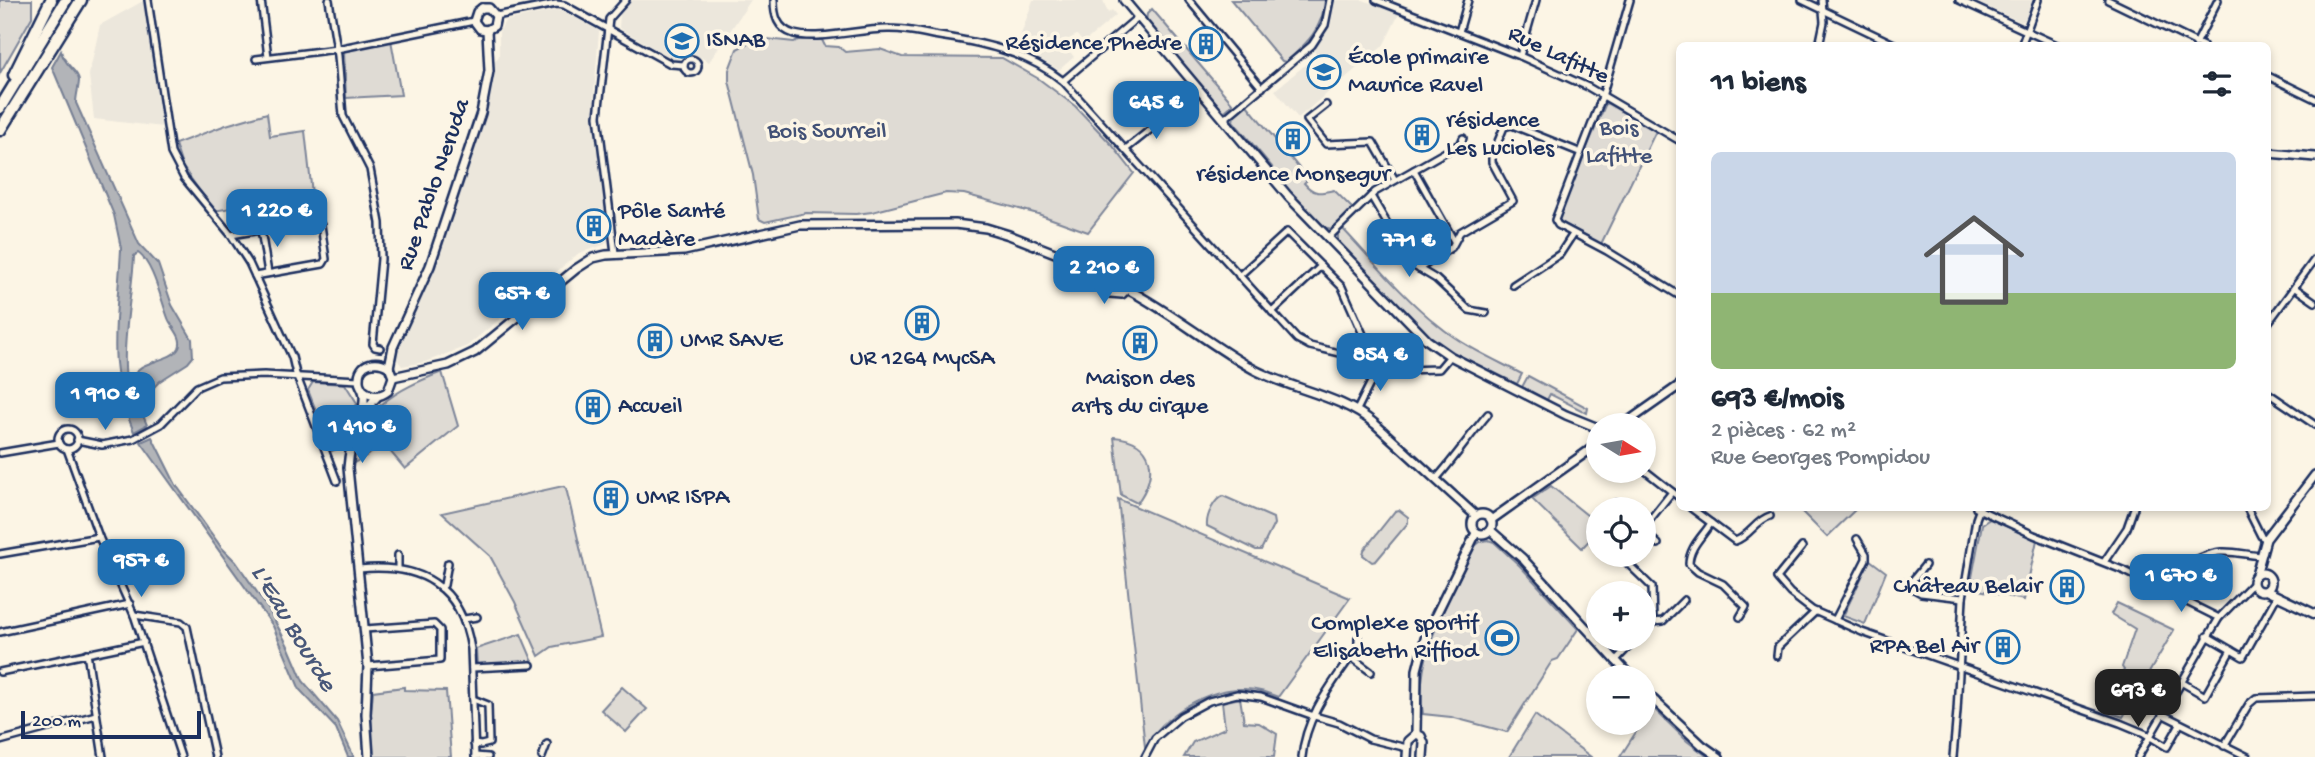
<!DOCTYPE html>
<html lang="fr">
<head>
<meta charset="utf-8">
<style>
	body { margin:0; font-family:"Gochi Hand",sans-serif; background:#f2f2f3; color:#1f2937; height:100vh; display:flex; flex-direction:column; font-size:26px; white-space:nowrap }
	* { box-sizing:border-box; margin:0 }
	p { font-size:23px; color:#747a83 }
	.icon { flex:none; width:38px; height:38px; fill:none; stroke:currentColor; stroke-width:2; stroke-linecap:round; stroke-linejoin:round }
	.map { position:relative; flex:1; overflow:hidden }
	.sheet { position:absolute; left:1676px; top:42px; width:595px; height:469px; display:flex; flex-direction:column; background:#fff; border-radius:10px; box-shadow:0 4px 10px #0003 }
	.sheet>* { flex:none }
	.needle { width:46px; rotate:101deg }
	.fabs { position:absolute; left:1586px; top:413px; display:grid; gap:14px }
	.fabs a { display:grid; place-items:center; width:70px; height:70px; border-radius:50%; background:#fff; box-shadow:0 4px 10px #0003; font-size:35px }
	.scale { position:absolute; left:21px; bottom:18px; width:180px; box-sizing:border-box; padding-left:7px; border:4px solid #1b2f5e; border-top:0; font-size:19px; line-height:24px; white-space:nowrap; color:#1b2f5e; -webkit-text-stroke:5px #fcf5e5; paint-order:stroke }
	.price { position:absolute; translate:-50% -60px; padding:0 16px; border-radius:14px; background:#1f6fb2; color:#fff; font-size:23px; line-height:46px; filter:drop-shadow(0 2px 4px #0008) }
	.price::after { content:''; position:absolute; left:50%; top:42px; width:21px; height:16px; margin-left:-10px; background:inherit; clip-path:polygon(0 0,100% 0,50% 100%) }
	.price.active { background:#222; color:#fff }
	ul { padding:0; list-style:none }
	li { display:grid; align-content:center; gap:14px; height:371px; padding:0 35px }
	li+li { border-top:2px solid #e0e1e3 }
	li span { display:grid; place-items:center; height:217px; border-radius:10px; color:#555 }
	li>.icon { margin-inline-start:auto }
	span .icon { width:126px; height:126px; fill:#fffc; stroke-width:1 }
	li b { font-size:30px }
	h2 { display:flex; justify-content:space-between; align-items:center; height:84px; padding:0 35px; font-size:30px }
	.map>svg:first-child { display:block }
	.built { fill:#ece7dc }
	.green { fill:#dfdbd4; stroke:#7d8599; stroke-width:2 }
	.water { fill:#b2b4b8; stroke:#767f94; stroke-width:2; fill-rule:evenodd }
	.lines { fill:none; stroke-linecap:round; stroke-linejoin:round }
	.street-casing { stroke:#1b2f5e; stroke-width:10 }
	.secondary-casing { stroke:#1b2f5e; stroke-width:12 }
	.highway-casing { stroke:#1b2f5e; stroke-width:15 }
	.street { stroke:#fcf5e5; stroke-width:5 }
	.secondary { stroke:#fcf5e5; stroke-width:7 }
	.highway { stroke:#fcf5e5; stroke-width:10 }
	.labels { text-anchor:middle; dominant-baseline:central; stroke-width:7; stroke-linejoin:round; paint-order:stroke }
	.poi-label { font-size:24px; fill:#1b2f5e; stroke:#fcf5e5; text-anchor:start }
	.street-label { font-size:24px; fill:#1b2f5e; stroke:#fcf5e5 }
	.park-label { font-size:24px; fill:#425176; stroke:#fcf5e5 }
	.water-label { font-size:26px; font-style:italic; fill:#485779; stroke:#fcf5e5 }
</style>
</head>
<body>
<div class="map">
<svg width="2315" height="757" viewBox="0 0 2315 757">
	<rect width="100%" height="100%" fill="#fcf5e5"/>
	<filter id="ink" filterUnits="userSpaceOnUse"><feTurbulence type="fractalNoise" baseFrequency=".0143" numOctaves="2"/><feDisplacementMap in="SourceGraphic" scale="14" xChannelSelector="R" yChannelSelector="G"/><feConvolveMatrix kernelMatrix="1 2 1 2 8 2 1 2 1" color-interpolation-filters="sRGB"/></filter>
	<g filter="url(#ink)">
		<g class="built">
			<path d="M145 0 163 127 94 119 89 75 100 25Z"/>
			<path d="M632 0H751L709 62 693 53 673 59 619 28 620 13Z"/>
			<path d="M1033 0H1103L1108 13 1112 10 1116 15 1083 43 1077 35 1065 41 1063 39 1062 41 1074 57 1059 70 1023 49 1018 43Z"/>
			<path d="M1335 0H1363L1399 14 1383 46 1298 118 1275 90 1317 55 1314 51 1331 25Z"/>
			<path d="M1972 0H2032L2025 20 2021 22Z"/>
			<path d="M557 10 567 13 599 31 594 94 595 129 610 238 604 245 579 253 467 346 425 362 402 366 395 357 393 347 411 310 481 113 489 71 499 56V32L505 21 509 20Z"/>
		</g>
		<g class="green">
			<path d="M0 0H32V17L0 73Z"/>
			<path d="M1231 0H1325C1323 29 1306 44 1286 62L1282 61Z"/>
			<path d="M1152 9 1233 104 1225 111 1220 110 1146 21 1147 14Z"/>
			<path d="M757 38 794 42 798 40H822L825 46 839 47 845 52 880 49 902 57 1002 58 1039 79 1075 106 1112 145 1134 173 1088 232 1038 214 964 194 946 193 872 212 856 214 806 213 765 222 759 219 753 175 729 81V70L737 49Z"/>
			<path d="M391 40 401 95 346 98 344 51Z"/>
			<path d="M1606 103 1656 131 1601 244 1556 219Z"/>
			<path d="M1247 105 1308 179 1304 183C1314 195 1320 193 1334 190L1352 208 1333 229 1322 227 1270 169 1272 167 1233 121 1234 116Z"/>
			<path d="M267 113 270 136 305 131 312 194 214 211 182 166 175 144 226 125Z"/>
			<path d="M1343 229C1374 262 1403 297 1438 325 1463 346 1493 359 1522 374L1517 384 1444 348 1429 337 1338 243V233Z"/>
			<path d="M442 372 458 426 405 469 385 445 354 463C359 408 396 390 442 372Z"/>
			<path d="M1528 376 1588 408 1587 413 1550 394 1547 400 1522 387Z"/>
			<path d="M313 382 345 384 357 403 342 447 332 451 308 390Z"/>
			<path d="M1114 437C1155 440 1159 474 1137 503L1121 495Z"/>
			<path d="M563 486 566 488 601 637 552 647 539 656 515 602 490 556 442 513Z"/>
			<path d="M1551 486 1598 524V531L1582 548 1532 499Z"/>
			<path d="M1223 496 1273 518 1274 524 1261 550H1256L1207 526C1206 516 1214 499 1223 496Z"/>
			<path d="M1118 499 1350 598 1278 697C1268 693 1258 689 1246 689 1207 687 1164 715 1145 747Z"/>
			<path d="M1798 508H1857L1827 537Z"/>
			<path d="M1399 510 1408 517V523L1376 561 1372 562 1363 555 1364 550 1395 511Z"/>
			<path d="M1990 519 2037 540 2024 600 1970 588 1982 524Z"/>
			<path d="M1488 540 1494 542 1520 566 1578 629 1558 659 1552 661 1507 732 1451 717 1423 714C1413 656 1451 596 1475 546L1480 542Z"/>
			<path d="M1870 560 1886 572 1865 624 1843 616Z"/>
			<path d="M2117 603 2174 630 2123 717 2101 709 2124 670 2122 667 2135 629 2111 614Z"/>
			<path d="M521 634 533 662 477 666 476 649Z"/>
			<path d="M404 687V690L446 691 451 757H373L371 714 373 691Z"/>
			<path d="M622 687 647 709 626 732 601 710Z"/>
			<path d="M1240 698 1244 722 1259 723 1277 734 1274 757H1184L1193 742 1225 728 1222 702Z"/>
			<path d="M1652 707 1687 741 1708 757H1620Z"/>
			<path d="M1535 715 1591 757H1509Z"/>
		</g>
		<g class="water">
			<path d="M61 51C65 67 77 69 79 80 79 87 76 95 76 103L139 244 158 264 172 305 192 339 193 357 188 363 160 381 141 400 140 408 147 425 134 432C104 365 118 318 121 248L114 215 52 67ZM138 253C153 263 161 300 168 318 171 327 184 337 179 348 171 363 135 360 135 377 135 381 136 384 137 388L131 396C116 368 133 291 134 256Z"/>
			<path d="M152 437 176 485 222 548 236 562 268 608 289 648 303 681 337 721 354 757H348L336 728 300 690 273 626 141 442Z"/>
		</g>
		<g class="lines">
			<defs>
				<g id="street">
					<path d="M148 0 171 153 184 178 231 235 249 263 292 357 296 374 337 481"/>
					<path d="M261 0 268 57"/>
					<path d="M329 0 338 56 343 116 370 169 380 223 381 259 373 344 375 347 380 348"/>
					<path d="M774 0C774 15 777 29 794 34 820 41 862 28 890 29 904 29 919 32 933 35 979 42 1026 51 1063 81L1297 339 1310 346 1364 359 1379 366 1403 370 1439 369 1450 356"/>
					<path d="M1189 0 1262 88"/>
					<path d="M1376 0 1520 56 1588 87 1680 141"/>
					<path d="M1630 0 1601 100 1555 220 1558 225 1607 251 1680 296"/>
					<path d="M1802 0 1898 46"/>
					<path d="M1959 0 2059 46"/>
					<path d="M2108 0 2203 46"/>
					<path d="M496 16 556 4 564 5 671 64 684 65"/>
					<path d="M1459 32 1468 0"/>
					<path d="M2196 44 2218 0"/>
					<path d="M1819 46 1824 22 1822 0"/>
					<path d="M2021 46 2038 0"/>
					<path d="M1520 56 1536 0"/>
					<path d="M256 59 337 49 474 21"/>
					<circle cx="691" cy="66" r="7"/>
					<path d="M2268 76 2315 99"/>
					<path d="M1063 81 1138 17"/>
					<path d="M1326 105 1307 120 1326 144 1373 142 1395 180"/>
					<path d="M1224 119 1312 45 1325 25 1330 0"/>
					<path d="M1126 149 1156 125 1161 107 1170 106"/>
					<path d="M1414 170 1454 241"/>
					<path d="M1371 196 1411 264 1436 279 1469 310 1486 313"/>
					<path d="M261 230 268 273"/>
					<path d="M231 235 315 221 321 225 326 259 323 264 255 276"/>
					<path d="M1328 238 1375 192 1461 143 1463 138"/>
					<path d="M615 253 598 116 609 19 626 0"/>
					<path d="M1321 266 1342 287 1369 348 1367 360"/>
					<path d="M1419 269 1452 247 1460 232 1513 201 1492 162V156L1504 127 1512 125 1579 152"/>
					<path d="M1239 276 1287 232 1321 266 1272 312"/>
					<path d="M1513 285 1560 254 1573 234"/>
					<path d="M2295 288 2315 302"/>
					<path d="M2268 323 2315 259"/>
					<path d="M2268 393 2315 425"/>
					<path d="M1357 410 1379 366"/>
					<circle cx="68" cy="439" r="10"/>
					<path d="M77 440 102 445 133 439 161 424 197 387 220 377 264 375 359 380"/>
					<path d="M67 449 99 537 134 615 181 757"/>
					<path d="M0 453 59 443"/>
					<path d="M1643 469 1680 498"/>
					<path d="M1436 479C1455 458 1470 435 1488 414"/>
					<path d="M1616 503 1624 509"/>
					<path d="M1691 508 1735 541C1749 537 1756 520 1770 516"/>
					<path d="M1976 508 2034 535 2125 571 2219 618"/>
					<path d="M2247 508 2261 536 2266 539"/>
					<path d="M1711 523C1703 536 1689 547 1689 564L1698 572 1723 584 1746 607 1740 617"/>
					<path d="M1645 526 1672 492"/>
					<path d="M1645 526 1644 532 1658 544"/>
					<path d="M1802 547 1777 578 1790 593 1812 610 1862 632 2120 723 2144 733 2167 747 2180 724"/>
					<path d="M0 554 99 537"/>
					<path d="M1619 555 1652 587 1653 622 1643 632"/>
					<path d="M2104 562 2127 528 2134 508"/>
					<path d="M398 568V555"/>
					<path d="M359 569C421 563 461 585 471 649L475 757"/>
					<path d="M1900 581 1921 593 1963 598"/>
					<path d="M1908 586 1925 565"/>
					<path d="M2156 587C2166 574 2204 553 2221 552 2234 551 2248 555 2261 556"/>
					<path d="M441 588 444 585 448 563"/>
					<path d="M134 615 181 622 187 627 215 757"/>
					<path d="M464 619 477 617"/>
					<path d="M1835 620 1866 559V554L1857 539"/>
					<path d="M1653 622 1663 621 1684 600"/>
					<path d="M365 629 434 624 440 630V660L368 666"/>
					<path d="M0 632 130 604"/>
					<path d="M2207 636 2243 657 2277 596"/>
					<path d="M87 653 103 757"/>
					<path d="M1777 656 1778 647 1815 612"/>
					<path d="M1351 657 1371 672"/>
					<path d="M1615 661 1636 639"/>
					<path d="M472 668 531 665"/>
					<path d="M0 672 144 642"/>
					<path d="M2181 682 2205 696 2231 650"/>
					<path d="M473 699 488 705 489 743 481 745 474 744"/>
					<path d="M2162 714 2248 757"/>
					<path d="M0 741 96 715"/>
					<path d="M2224 746 2249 704 2256 698 2315 696"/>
					<path d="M475 756 488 757"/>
					<path d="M542 757 547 744"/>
					<path d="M1145 757 1155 738 1181 716 1209 701 1237 694 1261 697 1311 715 1339 723 1370 739 1407 748"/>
					<path d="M1302 757C1306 713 1335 681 1358 646V638"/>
					<path d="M1953 757 1957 711 1963 598 1976 519 1980 508"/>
					<path d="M2138 757 2219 618 2253 583"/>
				</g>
				<g id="secondary">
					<path d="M1124 0 1288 196 1427 340 1450 356 1566 415 1598 428"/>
					<path d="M482 8H489L496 16 494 26 487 30"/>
					<path d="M482 8 477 12 474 21 480 29 487 30"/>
					<path d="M2268 153 2315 157"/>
					<path d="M1107 277 1105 284 1110 293 1122 294 1127 289"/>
					<path d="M1107 277 1115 272 1122 273 1128 281 1127 289"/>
					<path d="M1127 289C1171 312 1210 345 1253 369 1292 390 1341 395 1375 424L1476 516"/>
					<path d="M389 367 393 347 430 266 481 113 489 71 487 30"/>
					<path d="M393 377 448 365 475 352 576 269 593 258 606 255 684 251 800 225 955 224 986 228 1009 235 1065 257 1107 277"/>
					<path d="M362 414C363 406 366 398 363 391 361 385 359 386 359 380 358 362 377 359 389 367L393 377 388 391C379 398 371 397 363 390"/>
					<path d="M1623 425 1680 385"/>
					<circle cx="1482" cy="524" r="10"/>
					<path d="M1491 520 1598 444"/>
					<path d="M1490 530 1523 559 1631 677"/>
					<circle cx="2262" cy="582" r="9"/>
					<path d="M2256 575 2266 539 2315 475"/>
					<path d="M2267 591 2315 614"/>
					<path d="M1643 690 1702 745 1719 757"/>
					<path d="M1416 734 1417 670 1426 635 1476 533"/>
					<path d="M1416 734 1421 736 1424 743 1423 757"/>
					<path d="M369 757 366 714 368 666 348 468C350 442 358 415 378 396"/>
					<path d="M1407 757 1408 741 1416 734"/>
				</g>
				<g id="highway">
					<path d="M14 75 51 0"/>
					<path d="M0 108 66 0"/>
					<path d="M0 130 81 0"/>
				</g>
			</defs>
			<use href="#street" class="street-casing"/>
			<use href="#secondary" class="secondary-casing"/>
			<use href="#highway" class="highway-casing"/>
			<use href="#street" class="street"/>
			<use href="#secondary" class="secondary"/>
			<use href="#highway" class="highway"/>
		</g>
	</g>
	<defs>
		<symbol id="university-ring" viewBox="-11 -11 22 22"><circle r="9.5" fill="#fcf5e5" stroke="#1f6fb2" stroke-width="1.5"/><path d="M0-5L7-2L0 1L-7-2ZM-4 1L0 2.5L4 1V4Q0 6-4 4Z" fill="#1f6fb2"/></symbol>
		<symbol id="building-ring" viewBox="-11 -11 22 22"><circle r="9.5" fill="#fcf5e5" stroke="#1f6fb2" stroke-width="1.5"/><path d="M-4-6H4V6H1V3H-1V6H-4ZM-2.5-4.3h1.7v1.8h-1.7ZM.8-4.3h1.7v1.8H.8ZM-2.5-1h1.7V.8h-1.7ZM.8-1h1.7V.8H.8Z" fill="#1f6fb2"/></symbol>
		<symbol id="school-ring" viewBox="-11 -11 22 22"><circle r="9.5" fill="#fcf5e5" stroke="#1f6fb2" stroke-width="1.5"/><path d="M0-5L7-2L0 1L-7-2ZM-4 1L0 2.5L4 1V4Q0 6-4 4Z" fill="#1f6fb2"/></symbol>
		<symbol id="stadium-ring" viewBox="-11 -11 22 22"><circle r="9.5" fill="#fcf5e5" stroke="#1f6fb2" stroke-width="1.5"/><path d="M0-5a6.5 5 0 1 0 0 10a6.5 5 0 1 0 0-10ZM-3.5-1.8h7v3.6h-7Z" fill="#1f6fb2"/></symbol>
	</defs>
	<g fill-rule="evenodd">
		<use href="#university-ring" x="663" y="22" width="38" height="38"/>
		<use href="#building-ring" x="1187" y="25" width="38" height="38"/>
		<use href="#school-ring" x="1305" y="53" width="38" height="38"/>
		<use href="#building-ring" x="1403" y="116" width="38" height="38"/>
		<use href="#building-ring" x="1274" y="120" width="38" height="38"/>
		<use href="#building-ring" x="575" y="207" width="38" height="38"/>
		<use href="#building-ring" x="903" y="304" width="38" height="38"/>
		<use href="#building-ring" x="636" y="322" width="38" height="38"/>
		<use href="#building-ring" x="1121" y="324" width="38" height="38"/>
		<use href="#building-ring" x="574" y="388" width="38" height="38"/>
		<use href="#building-ring" x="592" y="479" width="38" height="38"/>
		<use href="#building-ring" x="2048" y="568" width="38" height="38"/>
		<use href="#stadium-ring" x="1483" y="619" width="38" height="38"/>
		<use href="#building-ring" x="1984" y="628" width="38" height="38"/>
	</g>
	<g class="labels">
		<g class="poi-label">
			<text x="706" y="41">ISNAB</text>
			<text x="1182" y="44" text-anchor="end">Résidence Phèdre</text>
			<text x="1348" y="58">École primaire<tspan x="1348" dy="28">Maurice Ravel</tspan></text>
			<text x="1446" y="121">résidence<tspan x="1446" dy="28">Les Lucioles</tspan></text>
			<text x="1293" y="175" text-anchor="middle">résidence Monsegur</text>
			<text x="618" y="212">Pôle Santé<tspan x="618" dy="28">Madère</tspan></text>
			<text x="680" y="341">UMR SAVE</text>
			<text x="922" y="359" text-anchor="middle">UR 1264 MycSA</text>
			<text x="1140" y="379" text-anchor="middle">Maison des<tspan x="1140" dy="28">arts du cirque</tspan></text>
			<text x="618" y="407">Accueil</text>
			<text x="636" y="498">UMR ISPA</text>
			<text x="2042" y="587" text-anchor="end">Château Belair</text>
			<text x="1478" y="624" text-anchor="end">Complexe sportif<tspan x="1478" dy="28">Elisabeth Riffiod</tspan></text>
			<text x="1979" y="647" text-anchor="end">RPA Bel Air</text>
		</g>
		<g class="street-label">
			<text transform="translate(1558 56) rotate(25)">Rue Lafitte</text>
			<text transform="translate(435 185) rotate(-71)">Rue Pablo Neruda</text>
		</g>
		<g class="park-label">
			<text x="1619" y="129">Bois<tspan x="1619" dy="28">Lafitte</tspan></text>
			<text x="827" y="132">Bois Sourreil</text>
		</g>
		<g class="water-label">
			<text transform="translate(292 629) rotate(59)">L'Eau Bourde</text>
		</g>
	</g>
</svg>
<div class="fabs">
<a><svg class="needle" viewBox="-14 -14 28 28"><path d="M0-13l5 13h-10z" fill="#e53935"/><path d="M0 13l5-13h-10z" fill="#747a83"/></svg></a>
<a><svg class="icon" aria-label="locate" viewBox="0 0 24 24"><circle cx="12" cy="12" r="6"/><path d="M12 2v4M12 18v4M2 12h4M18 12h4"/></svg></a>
<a>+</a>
<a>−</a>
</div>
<div class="scale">200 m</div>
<b class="price" style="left:1156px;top:141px">645 €</b>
<b class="price" style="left:277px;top:249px">1 220 €</b>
<b class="price" style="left:1409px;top:279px">771 €</b>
<b class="price" style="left:1104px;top:306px">2 210 €</b>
<b class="price" style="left:522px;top:332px">657 €</b>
<b class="price" style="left:1380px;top:393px">854 €</b>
<b class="price" style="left:105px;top:432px">1 910 €</b>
<b class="price" style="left:362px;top:465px">1 410 €</b>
<b class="price" style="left:141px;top:599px">957 €</b>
<b class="price" style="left:2181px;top:614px">1 670 €</b>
<b class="price active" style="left:2138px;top:729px">693 €</b>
<section class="sheet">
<h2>11 biens<svg class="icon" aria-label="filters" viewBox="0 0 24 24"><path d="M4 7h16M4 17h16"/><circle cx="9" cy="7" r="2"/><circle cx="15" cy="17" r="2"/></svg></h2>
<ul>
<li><span style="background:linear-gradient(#c9d6e8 65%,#8fb573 0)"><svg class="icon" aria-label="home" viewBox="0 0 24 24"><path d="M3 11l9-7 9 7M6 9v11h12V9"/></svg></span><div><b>693 €/mois</b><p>2 pièces · 62 m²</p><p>Rue Georges Pompidou</p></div></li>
</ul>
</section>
</div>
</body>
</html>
